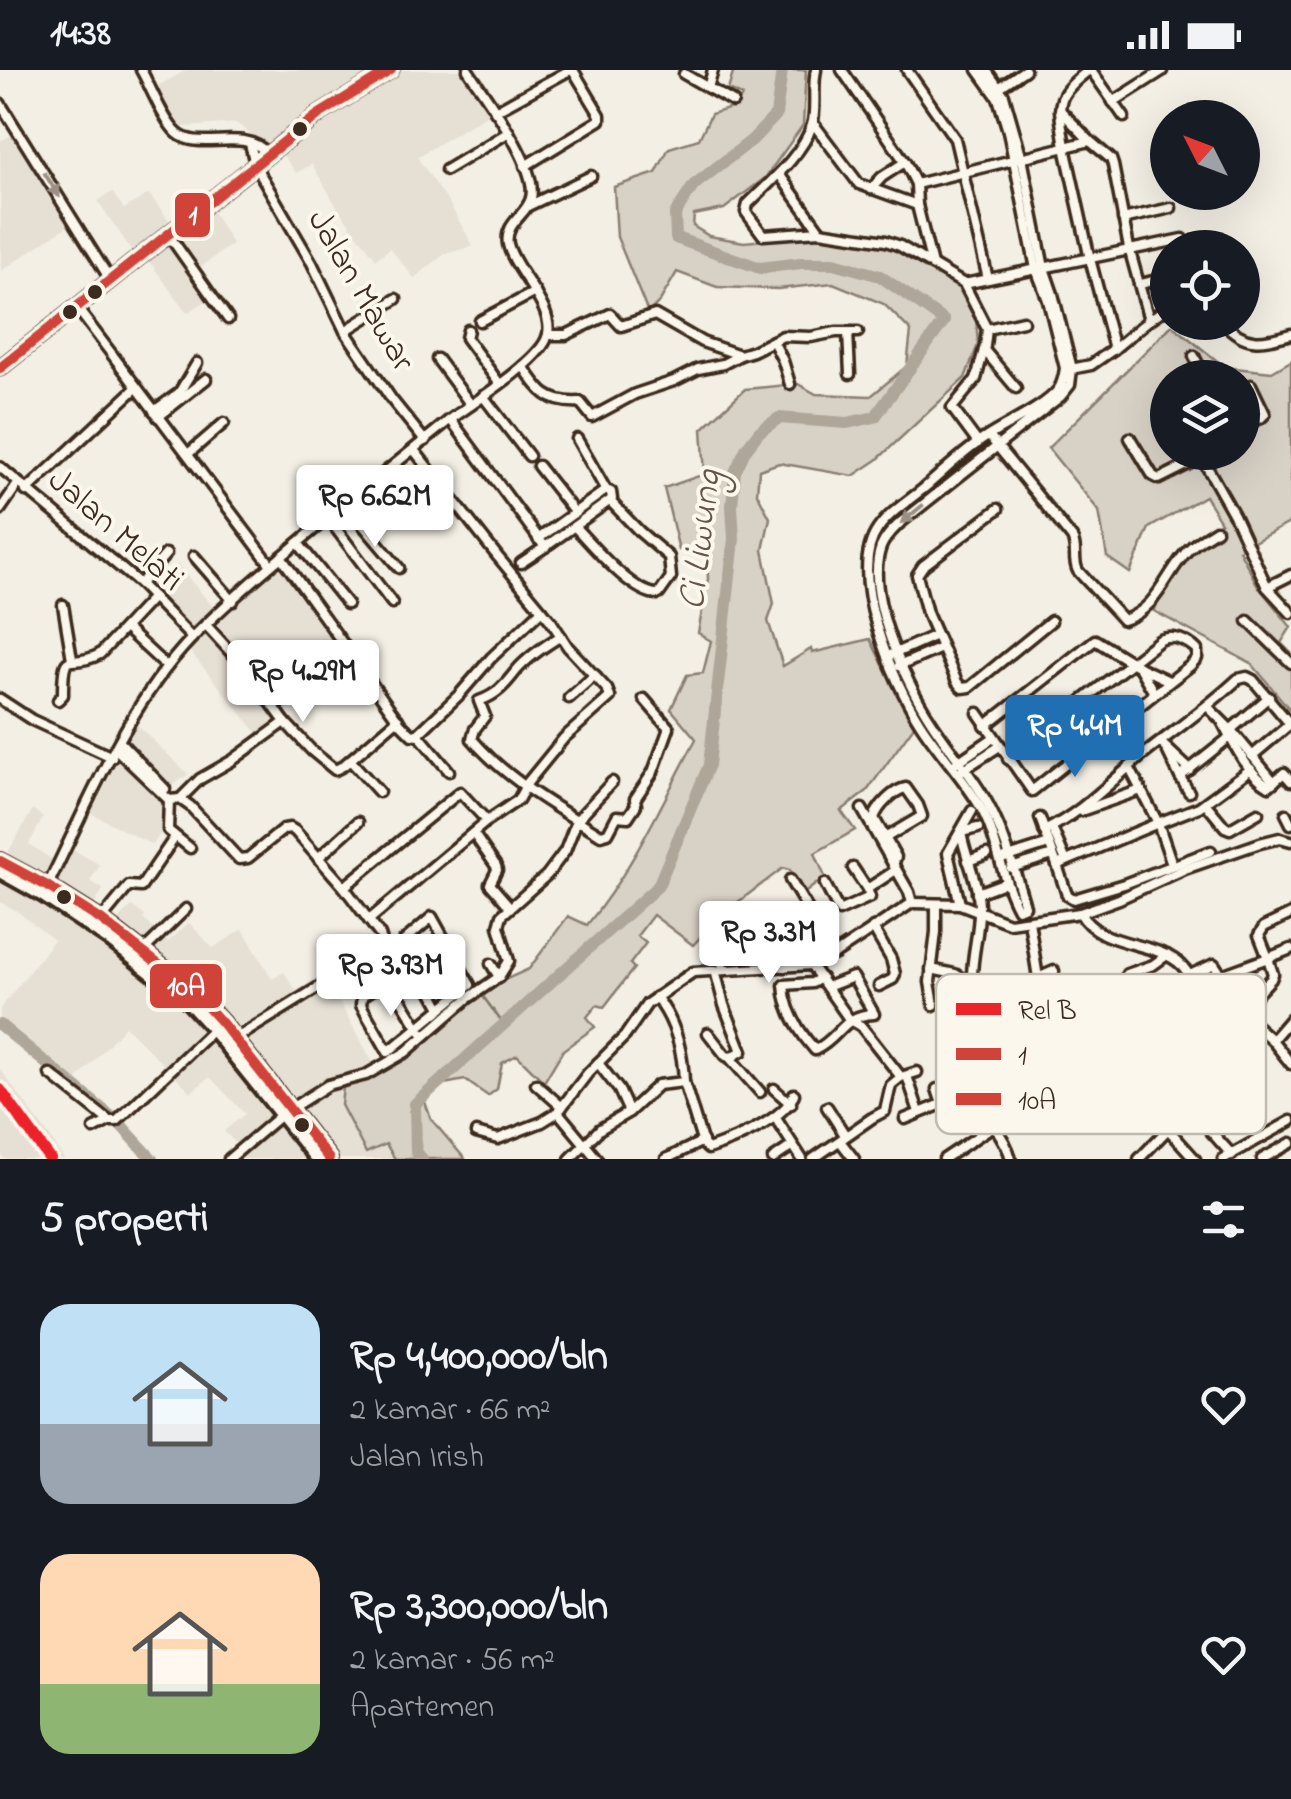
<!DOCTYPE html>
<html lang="id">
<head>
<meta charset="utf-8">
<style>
	body { margin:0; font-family:"Indie Flower",sans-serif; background:#20242c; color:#f1f3f6; height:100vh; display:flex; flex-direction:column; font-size:38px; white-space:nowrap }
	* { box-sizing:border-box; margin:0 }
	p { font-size:32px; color:#9ea1a6 }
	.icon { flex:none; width:55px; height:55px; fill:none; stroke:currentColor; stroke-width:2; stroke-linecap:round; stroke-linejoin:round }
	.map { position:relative; height:1089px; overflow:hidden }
	.side { display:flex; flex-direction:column; background:#171b24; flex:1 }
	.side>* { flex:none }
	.needle { width:65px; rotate:312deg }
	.tools { position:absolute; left:1150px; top:30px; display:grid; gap:20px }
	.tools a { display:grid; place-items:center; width:110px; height:110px; border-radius:50%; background:#171b24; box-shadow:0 10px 40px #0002; font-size:50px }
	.price { position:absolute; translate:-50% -85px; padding:0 22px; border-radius:10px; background:#fff; color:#222; font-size:32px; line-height:65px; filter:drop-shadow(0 2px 5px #0008) }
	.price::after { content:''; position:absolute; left:50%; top:60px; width:30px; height:22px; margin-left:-15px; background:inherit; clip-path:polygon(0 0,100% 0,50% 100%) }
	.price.active { background:#1f6fb2; color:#fff }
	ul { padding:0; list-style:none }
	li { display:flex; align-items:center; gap:30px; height:250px; padding:0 40px }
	li span { display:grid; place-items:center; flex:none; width:280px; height:200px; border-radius:30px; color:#555 }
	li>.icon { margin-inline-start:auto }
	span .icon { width:120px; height:120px; fill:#fffc; stroke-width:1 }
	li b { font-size:42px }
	h2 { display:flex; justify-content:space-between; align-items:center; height:120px; padding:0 40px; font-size:42px }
	.status { display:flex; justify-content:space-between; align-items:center; height:70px; padding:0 50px; background:#171b24; direction:ltr }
	.status svg { height:28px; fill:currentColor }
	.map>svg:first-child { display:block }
	.built { fill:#e5dfd4 }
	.green { fill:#d8d1c6; stroke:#8a7e72; stroke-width:2.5; fill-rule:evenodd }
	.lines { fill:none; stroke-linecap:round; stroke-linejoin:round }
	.stream { stroke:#817468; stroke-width:2.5 }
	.river { stroke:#afa69a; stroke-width:12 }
	.street-casing { stroke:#3b2a1e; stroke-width:15 }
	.secondary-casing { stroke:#3b2a1e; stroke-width:19 }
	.primary-casing { stroke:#3b2a1e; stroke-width:20 }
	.street { stroke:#fbf7ec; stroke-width:8 }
	.secondary { stroke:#fbf7ec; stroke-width:11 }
	.primary { stroke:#fbf7ec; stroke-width:12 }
	.bus-1-casing { stroke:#fbf7ec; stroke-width:18 }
	.bus-2-casing { stroke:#fbf7ec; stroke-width:18 }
	.bus-1 { stroke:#d14338; stroke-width:10 }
	.bus-2 { stroke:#d14338; stroke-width:10 }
	.rail-1-casing { stroke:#fbf7ec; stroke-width:20 }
	.rail-1 { stroke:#ec2329; stroke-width:12 }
	.oneway { fill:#9b9085 }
	.bus-dot { fill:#3b2a1e; stroke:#fbf7ec; stroke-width:4 }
	.labels { text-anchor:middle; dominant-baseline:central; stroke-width:8; stroke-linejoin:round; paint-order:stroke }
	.street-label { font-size:35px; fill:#3b2a1e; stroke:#fbf7ec }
	.water-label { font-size:38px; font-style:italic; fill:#645549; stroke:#fbf7ec }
	.key { fill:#fbf7ec; stroke:#c1baae; stroke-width:2.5 }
	.key-label { font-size:28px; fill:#3b2a1e }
	.line-badge { stroke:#fbf7ec; stroke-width:4 }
	.badge-label { font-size:28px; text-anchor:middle; font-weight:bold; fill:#fff }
</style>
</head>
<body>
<div class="status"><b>14:38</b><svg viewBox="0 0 49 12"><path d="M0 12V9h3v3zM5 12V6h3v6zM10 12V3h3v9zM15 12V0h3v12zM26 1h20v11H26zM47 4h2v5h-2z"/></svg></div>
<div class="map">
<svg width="1291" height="1089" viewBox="0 0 1291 1089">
	<rect width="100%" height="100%" fill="#f3efe4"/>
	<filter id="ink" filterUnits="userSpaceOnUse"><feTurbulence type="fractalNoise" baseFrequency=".01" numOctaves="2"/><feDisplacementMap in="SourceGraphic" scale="20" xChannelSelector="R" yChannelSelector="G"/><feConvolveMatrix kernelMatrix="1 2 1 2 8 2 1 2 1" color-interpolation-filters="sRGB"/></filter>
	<g filter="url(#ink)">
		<g class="built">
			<path d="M187 0H464L488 44 417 87 450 135 473 176 445 184 414 208 390 178 376 189 337 137 312 94 296 103 275 74 266 81 256 68 236 53 182 57 171 50 154 18Z"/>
			<path d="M17 63 72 153 1 201 0 71Z"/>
			<path d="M112 122 124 139 149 124 174 157 206 130 232 174 195 201 212 227 187 243 144 184 137 188 98 131Z"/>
			<path d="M281 483 353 585 259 665 184 574 194 563 151 522 177 494 218 543Z"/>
			<path d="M132 650 188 704 163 723 117 679Z"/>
			<path d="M120 685 165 732 166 739 163 760 152 775 91 743Z"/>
			<path d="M33 739 43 748 29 774 60 795 68 777 100 795 90 811 103 819 91 841 112 856 132 836 145 846 143 849 168 872 189 853 213 878 243 859 272 909 284 902 296 921 316 909 327 932 337 928 376 998 387 1074 395 1089H239L236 1086 242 1080 224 1061 245 1044 210 1007 191 1022 125 956 74 1013 0 952V939L54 870 17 841 0 832V784L6 786Z"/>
			<path d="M0 999 49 1066 64 1089H5L0 1082Z"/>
		</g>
		<g class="green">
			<path d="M734 0H806L803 55 765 108 724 139 694 145 693 156 709 166 744 172 849 162 896 171 965 221 976 248 978 275 965 308 877 390 853 406 779 393 759 400 757 423 770 448 763 480 774 534 768 551 783 596 811 579 812 583 870 569 914 656 867 721 841 741 855 760 815 783 825 807 802 825 790 800 783 798 721 845 693 875 653 845 637 866 646 873 630 894 634 898 604 937 597 935 587 947 595 957 563 980 544 1012 517 985 502 993 497 1019 488 1026 465 1010 444 1014 424 1029 431 1049 465 1089H395L386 1074 366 1083 341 1035 343 1017 418 973 471 925 529 899 568 846 587 855C633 799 662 733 696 669L671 639 687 605 703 603 711 571 698 563 708 509 707 482 679 480 664 418 705 404 702 359 745 319 798 314 816 324 871 326 907 296 911 261 884 234 833 213 778 219 717 217 677 202 660 231 648 243 617 167 614 117 656 103 669 78 699 69 711 44 735 37 742 26 728 20Z"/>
			<path d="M1172 255 1225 297 1272 302 1291 291V452L1239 480 1258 516 1291 557 1281 573 1291 583V641L1252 594 1154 541 1189 473 1221 452 1205 426 1149 458 1130 503 1107 487 1099 441 1048 378ZM1168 308H1242V382H1168Z"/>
		</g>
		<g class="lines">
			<g class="stream">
				<path d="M482 925 504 955"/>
				<path d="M341 1017 363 1010"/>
			</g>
			<g class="river">
				<path d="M0 955 120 1054 152 1089"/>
				<path d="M422 1089 416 1082 415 1034 658 816 709 695 734 469 732 436 735 402 746 379 759 362 779 348 847 353 875 347 944 251 880 206 834 193H801L760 198 676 168 675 144 694 115 752 70 776 45 782 0"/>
			</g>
			<defs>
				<g id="street">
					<path d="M141 0C151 17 163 50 177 63 199 83 245 56 268 84"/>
					<path d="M816 0C812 17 817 40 812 55 803 84 769 113 748 134L746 142 763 165 820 161 886 171 900 176 964 214 987 259 985 276 976 309 952 338 978 373"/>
					<path d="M842 0 905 92 916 114 917 135 932 195"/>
					<path d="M907 0 955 69 988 209"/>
					<path d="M978 0 998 28 1008 61 1036 199 1048 230 1065 298C1064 306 1063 313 1058 320 1044 338 1002 356 982 370 961 384 942 403 923 419 908 431 889 443 878 459 846 504 893 611 920 653 937 680 961 705 978 733 998 765 1000 807 1018 839L1025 836C1015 802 1005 766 988 734 972 705 949 679 931 651 905 612 864 523 881 477 885 467 892 461 900 453L1061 326 1070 315 1072 299 1053 224 1044 198 1022 88 1004 25 986 0"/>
					<path d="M1089 0C1052 28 1059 34 1065 77L1090 71 1111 89 1113 95 1129 178 1149 250 1114 279"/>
					<path d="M1091 0 1124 47"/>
					<path d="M684 4 733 32"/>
					<path d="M708 18 713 0"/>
					<path d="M997 19 1025 0"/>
					<path d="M1113 32 1162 1"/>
					<path d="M0 33 111 211"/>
					<path d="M1060 40 1090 71"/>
					<path d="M495 41 570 0"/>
					<path d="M813 53 859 114 917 135"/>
					<path d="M250 73 255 95 312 193 345 261 392 330 425 371"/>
					<path d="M525 96 600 50V45L573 0"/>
					<path d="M446 100 509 62"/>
					<path d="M779 104 820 161"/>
					<path d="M916 114 1065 77 1090 189 1114 279 1091 295 1071 299"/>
					<path d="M871 119 882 107 905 92"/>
					<path d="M528 136 591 106"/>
					<path d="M1123 149 1171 138"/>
					<path d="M168 164 228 249"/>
					<path d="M964 214 1183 169"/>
					<path d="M1141 214 1168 207"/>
					<path d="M77 238 271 495"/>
					<path d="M1149 250 1162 241 1168 239"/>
					<path d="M480 251 535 222"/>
					<path d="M1223 252C1246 277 1262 272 1291 264"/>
					<path d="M987 259 1023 251"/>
					<path d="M468 260 466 268 499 313"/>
					<path d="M345 261 396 229"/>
					<path d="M848 262 850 304"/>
					<path d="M549 265H566L610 244 621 256 655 245 702 272 740 285 753 281 783 266 811 267 836 262H858"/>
					<path d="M773 271 783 291 790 314"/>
					<path d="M984 280 1016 318"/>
					<path d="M1194 286 1205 308"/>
					<path d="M437 289 471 335"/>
					<path d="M523 296C539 320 547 334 580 332L592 347 635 324 674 311 698 299 723 294 740 285"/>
					<path d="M483 326 529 386"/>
					<path d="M154 341 179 323 197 293"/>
					<path d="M158 347 206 309"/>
					<path d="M451 350 545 477 521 493"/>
					<path d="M1242 356 1261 348 1265 344 1251 315"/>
					<path d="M989 366 1072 468C1078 479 1072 490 1078 501L1123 550C1158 540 1166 502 1189 479 1197 471 1207 466 1216 460"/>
					<path d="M1130 368 1153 406 1159 409 1197 390H1203"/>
					<path d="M1202 382 1203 390 1234 445 1267 517 1291 543"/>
					<path d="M188 384 224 353"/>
					<path d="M538 396 575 443"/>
					<path d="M0 397 140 514 192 568"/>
					<path d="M365 418 384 440"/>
					<path d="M26 421 136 318"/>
					<path d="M345 434 399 498"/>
					<path d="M998 439 923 496 917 505 927 543 957 612 962 618 970 617 1051 551"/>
					<path d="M0 440 18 414"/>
					<path d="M328 448 392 533"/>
					<path d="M575 457C592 475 634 526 659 524L671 507 669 487 640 462 611 432"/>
					<path d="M538 469 606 420"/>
					<path d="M298 473 347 534"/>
					<path d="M545 477 612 429 611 422 606 420 577 369"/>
					<path d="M194 486 233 531"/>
					<path d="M281 487 400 653 412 665 418 664 449 701"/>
					<path d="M140 514 166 484"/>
					<path d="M1267 517 1291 505"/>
					<path d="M63 535 72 589"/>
					<path d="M1248 551 1291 593"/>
					<path d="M125 558 167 597"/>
					<path d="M561 566C546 575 527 588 516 601 505 615 497 625 479 631L485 646 475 659 472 669C507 710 556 737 601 765L608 763 617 746 628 747 636 735 635 729 653 702 669 658 644 629"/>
					<path d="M891 585 936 565"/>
					<path d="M899 596 941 578"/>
					<path d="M1139 597 1154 623"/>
					<path d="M569 628 595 605"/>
					<path d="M0 629 32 650 112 687"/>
					<path d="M58 630 63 625C63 573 69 601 100 584L153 527"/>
					<path d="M1208 637 1231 660 1274 712"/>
					<path d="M978 643 1032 721 1191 595 1197 588V580C1188 571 1173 564 1160 570L1008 689"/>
					<path d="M285 652 312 681 335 700 343 696 398 649"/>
					<path d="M1223 653C1234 675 1248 704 1269 716L1284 703 1291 711"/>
					<path d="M985 656 1095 570 1139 597 1169 611"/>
					<path d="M1228 662 1269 627"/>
					<path d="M418 664 459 625 491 588 542 540"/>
					<path d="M120 672 165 719"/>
					<path d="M1161 673 1190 700"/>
					<path d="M116 679 169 730 180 729 190 736 239 789 248 788 284 759 290 758 295 761 344 817 380 865 382 871 377 881 235 969"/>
					<path d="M1167 680 1180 707"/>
					<path d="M350 690 379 722"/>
					<path d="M955 694 993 668"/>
					<path d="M1129 697 1141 720"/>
					<path d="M961 701 1000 676"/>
					<path d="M1189 722 1180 707 1230 667"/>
					<path d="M180 729 200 709 233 690 285 652 246 599 206 555"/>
					<path d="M169 730 168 760 190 778"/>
					<path d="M1206 734 1225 757 1230 759 1258 743"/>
					<path d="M1286 744 1291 754"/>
					<path d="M1040 748 1057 795 1158 753 1141 720 1081 741"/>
					<path d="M1052 758 1066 791"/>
					<path d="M1044 761C1082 743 1110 712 1142 686 1175 660 1208 637 1238 609L1247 607 1253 610 1290 654 1252 686"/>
					<path d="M473 763 496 796 497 800 490 814 510 837"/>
					<path d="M885 768 922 746 918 735 906 718C894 720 878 736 874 748L875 750 896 787 893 795"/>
					<path d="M318 788 358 752"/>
					<path d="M1005 788 1049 774"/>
					<path d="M968 791 987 784"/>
					<path d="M1172 794 1158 753 1199 737 1251 699"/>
					<path d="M1057 795 1067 825 1074 829 1124 814 1211 781"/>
					<path d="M853 798 867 819 896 800"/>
					<path d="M1011 798 1053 785"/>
					<path d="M790 810 835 884"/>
					<path d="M825 814 839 841 870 827 867 819"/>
					<path d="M47 817C89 732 126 637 192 568 231 528 274 493 317 457 360 422 404 387 447 352 471 334 534 295 546 270 560 242 513 200 508 174 504 153 527 145 531 128 539 97 485 26 468 0"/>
					<path d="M344 817 460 722 487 751"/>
					<path d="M977 823 1001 814"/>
					<path d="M912 833 960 834 1009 853 1080 843C1099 877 1149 870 1178 892 1191 902 1195 919 1204 932L1249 950 1272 970 1291 994"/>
					<path d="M960 834 948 783 972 741"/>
					<path d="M1080 843 1119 829 1185 799 1260 773 1280 768 1291 771"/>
					<path d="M1291 844 1264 857 1259 865 1268 888 1291 879"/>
					<path d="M101 850 129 816 141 817 175 767"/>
					<path d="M369 850 487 751 518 730 528 712 564 668 610 627 607 619 568 577 551 551 498 487 414 380"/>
					<path d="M873 858 891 889 895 904 893 909 879 916"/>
					<path d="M779 865 784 897"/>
					<path d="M718 867 723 899"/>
					<path d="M143 881 186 839"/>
					<path d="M417 892 362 926 361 935 388 982 470 915 432 847 404 871 441 938"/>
					<path d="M491 894 499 907"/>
					<path d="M811 895 849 949 861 956 901 1007 917 1002"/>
					<path d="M931 899 955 904 963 909 972 907C972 884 979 863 979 841 980 814 965 788 961 762L978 758"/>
					<path d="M1190 905 1214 894 1220 903 1224 904 1268 888 1273 904 1271 909 1238 944"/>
					<path d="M821 908 812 913 784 915C785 939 799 962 815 980 842 967 841 945 874 944L853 907 827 917"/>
					<path d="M1038 908 1054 901"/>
					<path d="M389 910 421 962"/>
					<path d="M1014 921 1038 908 1029 851"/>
					<path d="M934 935 930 912 936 862V834"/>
					<path d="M708 963 726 986 732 987 742 981 724 935 715 900"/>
					<path d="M1272 970 1291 948"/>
					<path d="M1178 981C1183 985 1189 991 1187 997L1204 1027"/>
					<path d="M730 988 760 1022"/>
					<path d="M598 993 619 1020 629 1042"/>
					<path d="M1014 997 1021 1016 1032 1012 1035 1013 1040 1028 1044 1032C1077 1025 1101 998 1123 974L1124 970 1120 960 1124 953 1110 931 1127 919V904L1153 895 1167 885"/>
					<path d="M50 1004 104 1047 109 1051H117L216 957"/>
					<path d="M907 1006 919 1042"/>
					<path d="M684 1012 703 1074 708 1079C732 1071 786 1049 794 1024"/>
					<path d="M536 1014 562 1037"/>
					<path d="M774 1019 791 1034"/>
					<path d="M937 1019 942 1034"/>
					<path d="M1011 1021 981 1031 977 1015 962 980 964 976 1014 955"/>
					<path d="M827 1037 845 1065"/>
					<path d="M290 1039 328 1015 366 1005 406 982 467 929 499 907 509 891 499 856 502 845 547 805 565 781 577 750 612 712"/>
					<path d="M1191 1039 1232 1085"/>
					<path d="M558 1042 597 1089"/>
					<path d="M775 1047 802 1089"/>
					<path d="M905 1049 942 1034 981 1031C988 1052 1006 1067 1011 1089"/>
					<path d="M1172 1055 1143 1010 1142 1005 1178 982 1177 976 1181 970 1205 958 1227 941"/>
					<path d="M94 1059 109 1051"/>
					<path d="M1168 1059 1195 1089"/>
					<path d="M476 1063 498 1069 542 1052 558 1042 588 1003 625 966 647 934 693 902 811 895 835 884 912 833 909 822 862 739"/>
					<path d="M840 1071 854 1089"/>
					<path d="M229 1089 282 1044"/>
					<path d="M570 1089 600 1059 629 1042 658 1015 684 1012C683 982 675 951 656 927"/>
					<path d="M666 1089 703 1071"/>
					<path d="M773 1089 792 1076"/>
					<path d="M813 1089 872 1048 885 1041 891 1015 901 1007"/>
					<path d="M944 1089 993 1056 1015 1048"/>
					<path d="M1139 1089 1172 1055 1225 1011"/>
					<path d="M1223 1089 1291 1051"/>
					<path d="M1262 1089 1291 1073"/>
				</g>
				<path id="secondary" d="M0 298 318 45 391 0"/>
				<g id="primary">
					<path d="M0 791 47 816 101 850 193 921 222 953 329 1089"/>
					<path d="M0 801 43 825 109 869 187 930 209 954 317 1089"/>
				</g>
			</defs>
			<use href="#street" class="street-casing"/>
			<use href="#secondary" class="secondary-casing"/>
			<use href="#primary" class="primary-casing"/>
			<use href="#street" class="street"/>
			<use href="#secondary" class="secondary"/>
			<use href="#primary" class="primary"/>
			<defs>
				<path id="bus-1" d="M0 298 318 45 391 0"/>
				<path id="bus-2" d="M0 791 47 816 101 850 193 921 222 953 329 1089"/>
			</defs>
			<use href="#bus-1" class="bus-1-casing"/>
			<use href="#bus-2" class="bus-2-casing"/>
			<use href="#bus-1" class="bus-1"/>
			<use href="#bus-2" class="bus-2"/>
			<defs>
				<path id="rail-1" d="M0 1020 50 1089"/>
			</defs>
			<use href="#rail-1" class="rail-1-casing"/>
			<use href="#rail-1" class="rail-1"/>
		</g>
		<defs><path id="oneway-solid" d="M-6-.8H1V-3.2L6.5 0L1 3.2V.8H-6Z" transform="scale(2.5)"/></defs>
		<g class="oneway">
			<use href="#oneway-solid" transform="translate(52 115) rotate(58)"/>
			<use href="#oneway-solid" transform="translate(912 444) rotate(141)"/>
		</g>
	</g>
	<g class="bus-dot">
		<circle cx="300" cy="59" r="9"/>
		<circle cx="95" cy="222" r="9"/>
		<circle cx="70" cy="242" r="9"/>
		<circle cx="64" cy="827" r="9"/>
		<circle cx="302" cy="1055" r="9"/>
	</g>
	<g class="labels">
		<g class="street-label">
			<text transform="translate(360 221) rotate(60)">Jalan Mawar</text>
			<text transform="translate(115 461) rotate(41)">Jalan Melati</text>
		</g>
		<g class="water-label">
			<text transform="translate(702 470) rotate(-83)">Ci Liwung</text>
		</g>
	</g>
	<rect x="936" y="904" width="330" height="160" rx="15" class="key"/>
	<rect x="956" y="933" width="45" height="12" fill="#ec2329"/>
	<rect x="956" y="978" width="45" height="12" fill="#d14338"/>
	<rect x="956" y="1023" width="45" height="12" fill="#d14338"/>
	<g class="key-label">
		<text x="1018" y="949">Rel B</text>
		<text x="1018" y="994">1</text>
		<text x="1018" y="1039">10A</text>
	</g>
	<g class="line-badge">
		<rect x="173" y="121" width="39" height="48" rx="10" fill="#d14338"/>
		<rect x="148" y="892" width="76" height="48" rx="10" fill="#d14338"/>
	</g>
	<g class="badge-label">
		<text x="193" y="154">1</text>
		<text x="186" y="925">10A</text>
	</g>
</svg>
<div class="tools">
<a><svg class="needle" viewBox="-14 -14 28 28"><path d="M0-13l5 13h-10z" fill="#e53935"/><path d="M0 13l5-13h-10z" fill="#9ea1a6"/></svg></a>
<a><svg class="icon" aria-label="locate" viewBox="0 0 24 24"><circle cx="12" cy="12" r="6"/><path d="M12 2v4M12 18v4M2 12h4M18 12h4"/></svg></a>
<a><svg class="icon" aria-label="layers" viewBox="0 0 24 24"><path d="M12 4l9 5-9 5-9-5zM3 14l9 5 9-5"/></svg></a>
</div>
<b class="price" style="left:375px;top:480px">Rp 6.62M</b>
<b class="price" style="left:303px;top:655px">Rp 4.29M</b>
<b class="price active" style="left:1075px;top:710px">Rp 4.4M</b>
<b class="price" style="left:769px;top:916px">Rp 3.3M</b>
<b class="price" style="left:391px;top:949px">Rp 3.93M</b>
</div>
<section class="side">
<h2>5 properti<svg class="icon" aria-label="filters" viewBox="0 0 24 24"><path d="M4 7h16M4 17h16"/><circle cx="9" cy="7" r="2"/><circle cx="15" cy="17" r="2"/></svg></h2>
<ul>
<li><span style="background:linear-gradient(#bfe0f5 60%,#9aa5b1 0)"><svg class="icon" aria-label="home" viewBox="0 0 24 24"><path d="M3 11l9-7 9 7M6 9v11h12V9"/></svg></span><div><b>Rp 4,400,000/bln</b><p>2 kamar · 66 m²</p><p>Jalan Irish</p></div><svg class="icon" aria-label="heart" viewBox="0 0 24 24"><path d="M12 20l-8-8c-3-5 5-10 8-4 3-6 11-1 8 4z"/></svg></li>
<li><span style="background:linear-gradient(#ffd9b3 65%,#8fb573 0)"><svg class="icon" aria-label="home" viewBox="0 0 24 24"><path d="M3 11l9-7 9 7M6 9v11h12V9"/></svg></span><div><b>Rp 3,300,000/bln</b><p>2 kamar · 56 m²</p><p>Apartemen</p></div><svg class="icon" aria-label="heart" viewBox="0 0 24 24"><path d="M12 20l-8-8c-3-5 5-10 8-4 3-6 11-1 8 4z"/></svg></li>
</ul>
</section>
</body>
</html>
